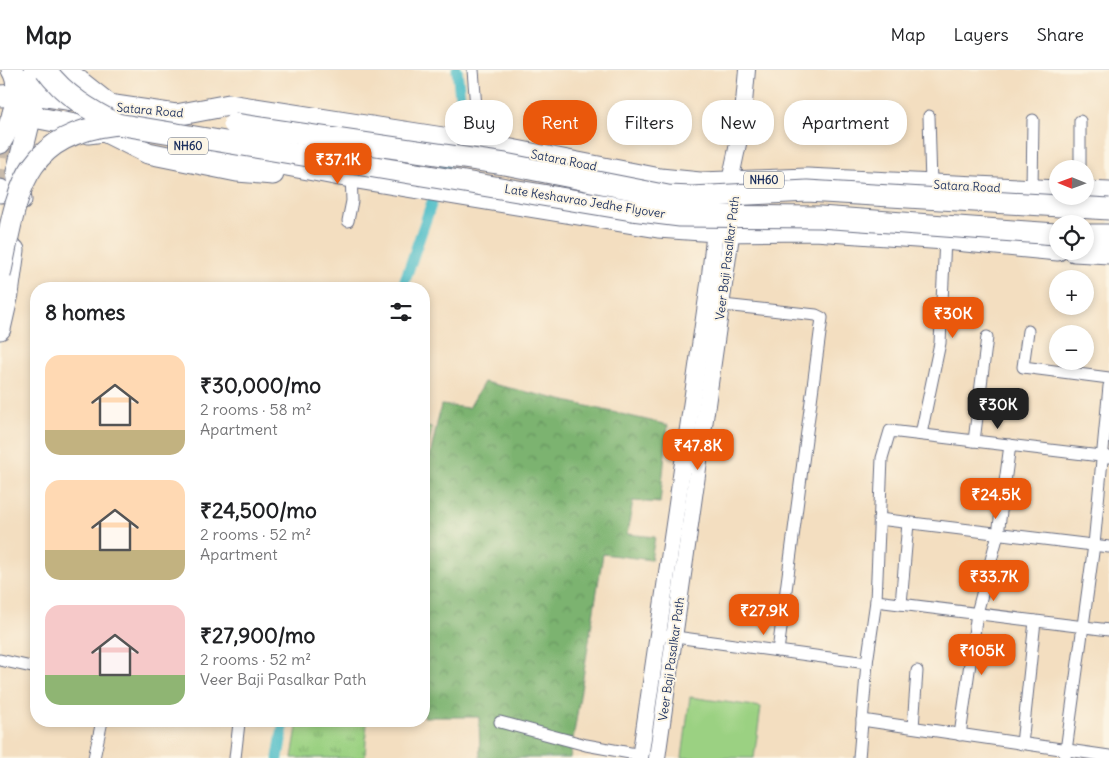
<!DOCTYPE html>
<html lang="en">
<head>
<meta charset="utf-8">
<style>
	body { margin:0; font-family:Delius,sans-serif; background:#f6f6f6; color:#202124; height:100vh; display:flex; flex-direction:column; font-size:19px; white-space:nowrap }
	* { box-sizing:border-box; margin:0 }
	p { font-size:16px; color:#757577 }
	.icon { flex:none; width:28px; height:28px; fill:none; stroke:currentColor; stroke-width:2; stroke-linecap:round; stroke-linejoin:round }
	.map { position:relative; flex:1; overflow:hidden }
	.sheet { position:absolute; left:30px; top:212px; width:400px; height:445px; display:flex; flex-direction:column; background:#fff; border-radius:20px; box-shadow:0 2px 8px #0003 }
	.sheet>* { flex:none }
	.guide { position:absolute; left:445px; top:30px; width:475px; height:45px; display:flex; gap:10px }
	.needle { width:32px; rotate:271deg }
	.fabs { position:absolute; left:1049px; top:90px; display:grid; gap:10px }
	.fabs a { display:grid; place-items:center; width:45px; height:45px; border-radius:50%; background:#fff; box-shadow:0 2px 8px #0003; font-size:25px }
	.price { position:absolute; translate:-50% -42px; padding:0 11px; border-radius:10px; background:#ea580c; color:#fff; font-size:16px; line-height:32px; filter:drop-shadow(0 1px 2px #0008) }
	.price::after { content:''; position:absolute; left:50%; top:30px; width:15px; height:11px; margin-left:-8px; background:inherit; clip-path:polygon(0 0,100% 0,50% 100%) }
	.price.on { background:#222; color:#fff }
	ul { padding:0; list-style:none }
	li { display:flex; align-items:center; gap:15px; height:125px; padding:0 15px }
	li span { display:grid; place-items:center; flex:none; width:140px; height:100px; border-radius:15px; color:#555 }
	li>.icon { margin-inline-start:auto }
	span .icon { width:60px; height:60px; fill:#fffc; stroke-width:1 }
	li b { font-size:21px }
	h2 { display:flex; justify-content:space-between; align-items:center; height:60px; padding:0 15px; font-size:21px }
	.chip { padding:0 18px; border-radius:20px; background:#fff; box-shadow:0 2px 8px #0003; font-size:18px; line-height:45px }
	.chip.on { background:#ea580c; color:#fff }
	header { display:flex; align-items:center; gap:30px; box-sizing:border-box; height:70px; padding:0 25px; background:#fff; border-bottom:1px solid #e0e0e0 }
	header strong { font-size:24px }
	nav { display:flex; gap:28px; margin-inline-start:auto; font-size:18px }
	.map>svg:first-child { display:block }
	.grass { fill:#9bd182; stroke:#5b8070 }
	.forest { fill:url(#forest-crowns); stroke:#4c7167 }
	.park { fill:url(#park-tufts); stroke:#5b8070 }
	.lines { fill:none; stroke-linecap:round; stroke-linejoin:round }
	.canal { stroke:#50bec8; stroke-width:11 }
	.highway-tunnel { stroke:#c8bbac; stroke-width:21; stroke-dasharray:21 11; stroke-linecap:butt }
	.street-casing { stroke:#676c80; stroke-width:13 }
	.secondary-casing { stroke:#676c80; stroke-width:18 }
	.highway-casing { stroke:#676c80; stroke-width:23 }
	.street { stroke:#fff; stroke-width:11 }
	.secondary { stroke:#fff; stroke-width:16 }
	.highway { stroke:#fff; stroke-width:21 }
	.highway-bridge-casing { stroke:#676c80; stroke-width:23; stroke-linecap:butt }
	.highway-bridge { stroke:#fff; stroke-width:21 }
	.labels { text-anchor:middle; dominant-baseline:central; stroke-width:4; stroke-linejoin:round; paint-order:stroke }
	.shield { fill:#fcf5e5; stroke:#5e6a86; stroke-width:1 }
	.shield-label { font-size:11px; font-weight:bold; fill:#1b2f5e }
	.street-label { font-size:12px; fill:#1b2f5e; stroke:#fcf5e5 }
</style>
</head>
<body>
<header>
<strong>Map</strong>
<nav><a>Map</a><a>Layers</a><a>Share</a></nav>
</header>
<div class="map">
<svg width="1109" height="688" viewBox="0 0 1109 688">
	<defs>
		<pattern id="forest-crowns" width="20" height="18" patternUnits="userSpaceOnUse" patternTransform="scale(1.25)"><rect width="20" height="18" fill="#7cb370"/><path d="M2 6a3 3 0 1 1 6 0M12 15a3 3 0 1 1 6 0" fill="none" stroke="#65925f"/></pattern>
		<pattern id="park-tufts" width="24" height="20" patternUnits="userSpaceOnUse" patternTransform="scale(1.25)"><rect width="24" height="20" fill="#9bd182"/><path d="M3 7l-1-3M5 7V3M7 7l1-3M15 17l-1-3M17 17v-4M19 17l1-3" fill="none" stroke="#7eaa6e"/></pattern>
	</defs>
	<rect width="100%" height="100%" fill="#fcf5e5"/>
	<filter id="ink" filterUnits="userSpaceOnUse"><feTurbulence type="fractalNoise" baseFrequency=".02" numOctaves="2"/><feDisplacementMap in="SourceGraphic" scale="10" xChannelSelector="R" yChannelSelector="G"/><feConvolveMatrix kernelMatrix="1 2 1 2 8 2 1 2 1" color-interpolation-filters="sRGB"/></filter>
	<filter id="wash" filterUnits="userSpaceOnUse"><feTurbulence type="fractalNoise" baseFrequency=".0096" numOctaves="4" result="noise"/><feDisplacementMap in="SourceGraphic" scale="20" xChannelSelector="R" yChannelSelector="G"/><feGaussianBlur stdDeviation="1.12" result="paint"/><feColorMatrix in="noise" values="0 0 0 0 0 0 0 0 0 0 0 0 0 0 0 0 0 1.4 0 .05"/><feComposite in="paint" operator="in"/></filter>
	<g filter="url(#wash)">
		<rect width="100%" height="100%" fill="#f3dec0"/>
		<path class="grass" d="M690 627 761 637 754 688H682Z"/>
		<path class="forest" d="M484 312 668 355 660 433 633 431 627 464 655 467 651 490 603 484 570 688H480L479 647H424V414L441 335 469 338Z"/>
		<g class="park">
			<path d="M424 356 432 358 424 397Z"/>
			<path d="M298 651H367L365 688H292Z"/>
		</g>
		<g class="lines">
			<g class="canal">
				<path d="M402 219 462 45 457 0"/>
				<path d="M278 688 284 651"/>
			</g>
		</g>
	</g>
	<g filter="url(#ink)">
		<g class="lines">
			<path class="highway-tunnel" d="M0 120 8 55"/>
			<defs>
				<g id="street">
					<path d="M473 0 479 74"/>
					<path d="M929 46 931 114"/>
					<path d="M1080 51V99"/>
					<path d="M1032 119 1033 50"/>
					<path d="M348 151 352 131 351 103"/>
					<path d="M723 235 816 245 822 248 778 581"/>
					<path d="M1028 261 1023 297 1109 308"/>
					<path d="M921 364 940 273 945 169"/>
					<path d="M974 371 987 267"/>
					<path d="M879 449 1109 477"/>
					<path d="M876 531 1109 560"/>
					<path d="M901 534 908 453"/>
					<path d="M668 566 867 593"/>
					<path d="M0 590 36 598"/>
					<path d="M862 650 1109 686"/>
					<path d="M500 652 586 675 641 685"/>
					<path d="M913 657 917 601"/>
					<path d="M960 665 977 543 998 464 1010 375"/>
					<path d="M1022 674 1035 551"/>
					<path d="M94 688 102 651"/>
					<path d="M235 688 239 653"/>
					<path d="M859 688 867 593 876 531 882 388 890 361 1109 387"/>
					<path d="M1065 688 1094 475 1109 316"/>
				</g>
				<g id="secondary">
					<path d="M732 102 742 55 747 0"/>
					<path d="M640 688 709 214 716 151"/>
					<path d="M657 688 733 151"/>
				</g>
				<g id="highway">
					<path d="M65 0 108 34"/>
					<path d="M0 26 33 24 176 45 229 35 475 73 660 109 700 113 807 109 1058 121"/>
					<path d="M13 43 101 60"/>
					<path d="M88 63 104 61 148 83 237 101 273 104"/>
					<path d="M0 73C11 56 24 19 12 0"/>
					<path d="M181 75 345 106 658 157 716 161 815 160 945 169 1058 180"/>
					<path d="M0 122V120"/>
					<path d="M1085 122 1109 123"/>
					<path d="M21 130 17 102 31 45 34 0"/>
					<path d="M1085 165H1109"/>
					<path d="M1074 181 1109 183"/>
					<path d="M0 259 8 224 14 180"/>
				</g>
			</defs>
			<use href="#street" class="street-casing"/>
			<use href="#secondary" class="secondary-casing"/>
			<use href="#highway" class="highway-casing"/>
			<use href="#street" class="street"/>
			<use href="#secondary" class="secondary"/>
			<use href="#highway" class="highway"/>
			<defs>
				<g id="highway-bridge">
					<path d="M46 0C64 25 91 41 117 54L632 140 680 146 820 147 1056 164"/>
					<path d="M234 54 505 94 668 126 692 127 807 121 1109 139"/>
					<path d="M0 205C18 123 19 66 117 54"/>
				</g>
			</defs>
			<use href="#highway-bridge" class="highway-bridge-casing"/>
			<use href="#highway-bridge" class="highway-bridge"/>
		</g>
	</g>
	<g class="labels">
		<g class="shield">
			<rect x="168" y="67.5" width="40" height="17" rx="4"/>
			<rect x="744" y="101.5" width="40" height="17" rx="4"/>
		</g>
		<g class="shield-label">
			<text x="188" y="76">NH60</text>
			<text x="764" y="110">NH60</text>
		</g>
		<g class="street-label">
			<text transform="translate(150 40) rotate(5)">Satara Road</text>
			<text transform="translate(564 90) rotate(11)">Satara Road</text>
			<text transform="translate(967 116) rotate(3)">Satara Road</text>
			<text transform="translate(585 131) rotate(9)">Late Keshavrao Jedhe Flyover</text>
			<text transform="translate(727 188) rotate(-83)">Veer Baji Pasalkar Path</text>
			<text transform="translate(671 589) rotate(-82)">Veer Baji Pasalkar Path</text>
		</g>
	</g>
</svg>
<div class="fabs">
<a><svg class="needle" viewBox="-14 -14 28 28"><path d="M0-13l5 13h-10z" fill="#e53935"/><path d="M0 13l5-13h-10z" fill="#757577"/></svg></a>
<a><svg class="icon" aria-label="locate" viewBox="0 0 24 24"><circle cx="12" cy="12" r="6"/><path d="M12 2v4M12 18v4M2 12h4M18 12h4"/></svg></a>
<a>+</a>
<a>−</a>
</div>
<b class="price" style="left:338px;top:115px">₹37.1K</b>
<b class="price" style="left:953px;top:269px">₹30K</b>
<b class="price on" style="left:998px;top:360px">₹30K</b>
<b class="price" style="left:698px;top:401px">₹47.8K</b>
<b class="price" style="left:996px;top:450px">₹24.5K</b>
<b class="price" style="left:994px;top:532px">₹33.7K</b>
<b class="price" style="left:764px;top:566px">₹27.9K</b>
<b class="price" style="left:982px;top:606px">₹105K</b>
<div class="guide">
<a class="chip">Buy</a>
<a class="chip on">Rent</a>
<a class="chip">Filters</a>
<a class="chip">New</a>
<a class="chip">Apartment</a>
</div>
<section class="sheet">
<h2>8 homes<svg class="icon" aria-label="filters" viewBox="0 0 24 24"><path d="M4 7h16M4 17h16"/><circle cx="9" cy="7" r="2"/><circle cx="15" cy="17" r="2"/></svg></h2>
<ul>
<li><span style="background:linear-gradient(#ffd9b3 75%,#c2b280 0)"><svg class="icon" aria-label="home" viewBox="0 0 24 24"><path d="M3 11l9-7 9 7M6 9v11h12V9"/></svg></span><div><b>₹30,000/mo</b><p>2 rooms · 58 m²</p><p>Apartment</p></div></li>
<li><span style="background:linear-gradient(#ffd9b3 70%,#c2b280 0)"><svg class="icon" aria-label="home" viewBox="0 0 24 24"><path d="M3 11l9-7 9 7M6 9v11h12V9"/></svg></span><div><b>₹24,500/mo</b><p>2 rooms · 52 m²</p><p>Apartment</p></div></li>
<li><span style="background:linear-gradient(#f6c9c9 70%,#8fb573 0)"><svg class="icon" aria-label="home" viewBox="0 0 24 24"><path d="M3 11l9-7 9 7M6 9v11h12V9"/></svg></span><div><b>₹27,900/mo</b><p>2 rooms · 52 m²</p><p>Veer Baji Pasalkar Path</p></div></li>
</ul>
</section>
</div>
</body>
</html>
